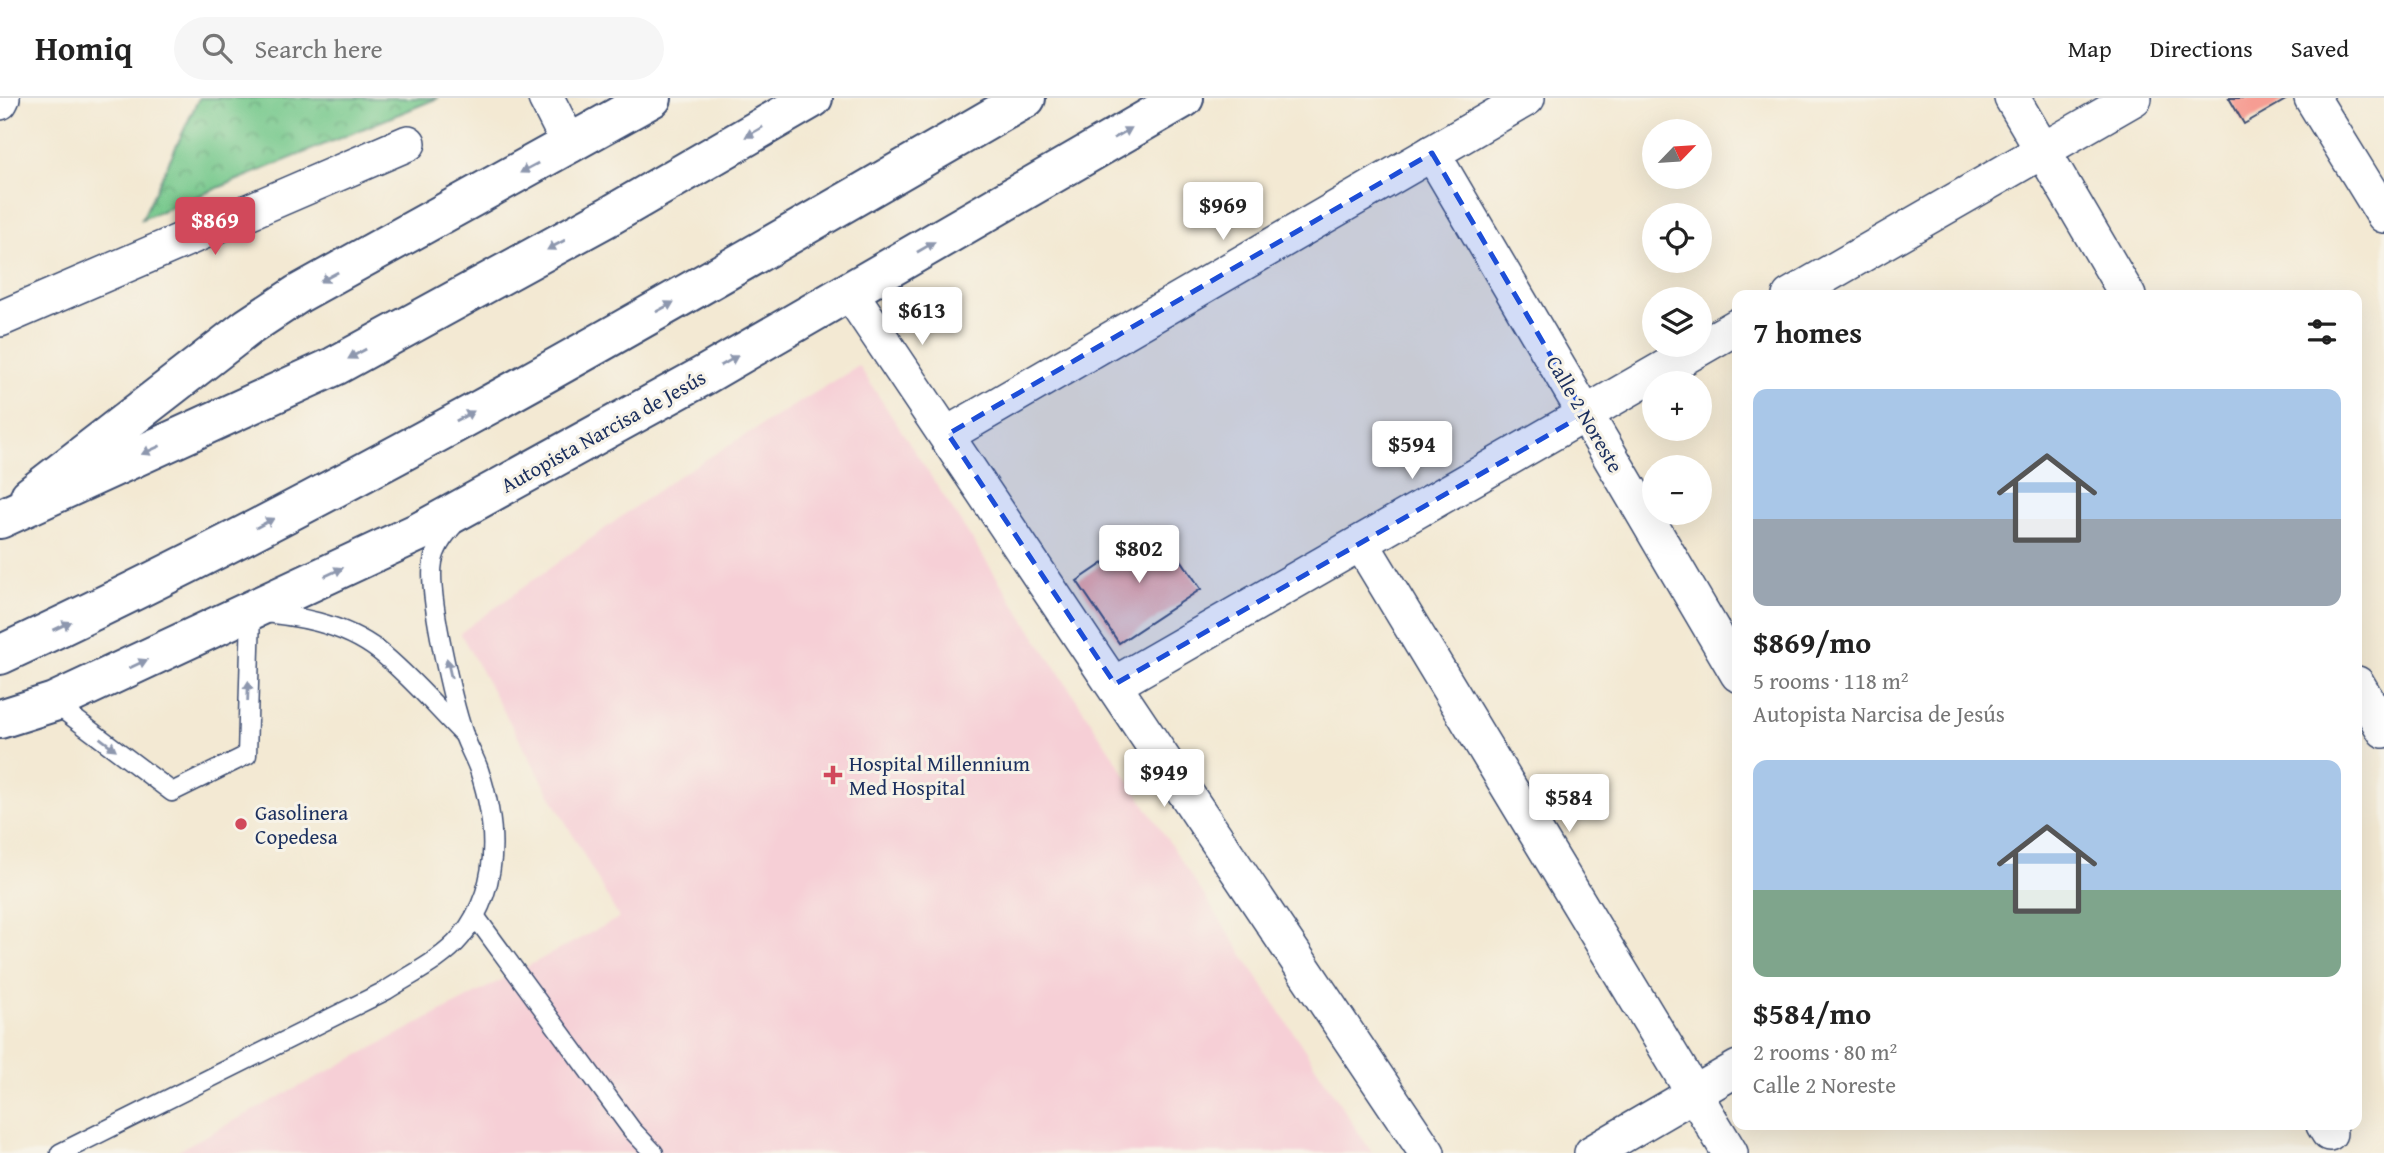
<!DOCTYPE html>
<html lang="en">
<head>
<meta charset="utf-8">
<style>
	body { margin:0; font-family:"Gentium Book Plus",serif; background:#f6f6f6; color:#222; height:100vh; display:flex; flex-direction:column; font-size:26px; white-space:nowrap }
	* { box-sizing:border-box; margin:0 }
	p { font-size:23px; color:#767676 }
	.icon { flex:none; width:38px; height:38px; fill:none; stroke:currentColor; stroke-width:2; stroke-linecap:round; stroke-linejoin:round }
	.map { position:relative; flex:1; overflow:hidden }
	.panel { position:absolute; left:1732px; top:192px; width:630px; height:840px; display:flex; flex-direction:column; background:#fff; border-radius:14px; box-shadow:0 7px 28px #0002 }
	.panel>* { flex:none }
	.needle { width:46px; rotate:65deg }
	.controls { position:absolute; left:1642px; top:21px; display:grid; gap:14px }
	.controls a { display:grid; place-items:center; width:70px; height:70px; border-radius:50%; background:#fff; box-shadow:0 7px 28px #0002; font-size:35px }
	.price { position:absolute; translate:-50% -60px; padding:0 16px; border-radius:7px; background:#fff; color:#222; font-size:23px; line-height:46px; filter:drop-shadow(0 2px 4px #0008) }
	.price::after { content:''; position:absolute; left:50%; top:42px; width:21px; height:16px; margin-left:-10px; background:inherit; clip-path:polygon(0 0,100% 0,50% 100%) }
	.price.current { background:#d1495b; color:#fff }
	ul { padding:0; list-style:none }
	li { display:grid; align-content:center; gap:14px; height:371px; padding:0 21px }
	li span { display:grid; place-items:center; height:217px; border-radius:14px; color:#555 }
	li>.icon { margin-inline-start:auto }
	span .icon { width:126px; height:126px; fill:#fffc; stroke-width:1 }
	li b { font-size:30px }
	h2 { display:flex; justify-content:space-between; align-items:center; height:84px; padding:0 21px; font-size:30px }
	header { display:flex; align-items:center; gap:42px; box-sizing:border-box; height:98px; padding:0 35px; background:#fff; border-bottom:2px solid #e0e0e0 }
	header strong { font-size:33px }
	nav { display:flex; gap:38px; margin-inline-start:auto; font-size:24px }
	.search { width:490px; height:63px; background:#f6f6f6; display:flex; align-items:center; gap:18px; box-sizing:border-box; padding:0 24px; border-radius:38px; color:#767676; font-size:26px }
	.map>svg:first-child { display:block }
	.built { fill:#f6cfd6 }
	.park { fill:url(#park-crowns); stroke:#487c74; stroke-width:2 }
	.building { fill:#f69d93 }
	.lines { fill:none; stroke-linecap:round; stroke-linejoin:round }
	.service-casing { stroke:#3b4b70; stroke-width:21 }
	.minor-casing { stroke:#3b4b70; stroke-width:38 }
	.primary-casing { stroke:#3b4b70; stroke-width:42 }
	.trunk-casing { stroke:#3b4b70; stroke-width:42 }
	.service { stroke:#fff; stroke-width:18 }
	.minor { stroke:#fff; stroke-width:35 }
	.primary { stroke:#fff; stroke-width:38 }
	.trunk { stroke:#fff; stroke-width:38 }
	.oneway { fill:#8d97ae }
	.marked { fill:#1d4ed8; fill-opacity:0.2; stroke:#1d4ed8; stroke-width:5; stroke-dasharray:14 9; stroke-linejoin:round }
	.poi-dot { fill:#d1495b; stroke:#f7f3e8; stroke-width:2.5 }
	.labels { text-anchor:middle; dominant-baseline:central; stroke-width:6; stroke-linejoin:round; paint-order:stroke }
	.street-label { font-size:21px; fill:#1b2f5e; stroke:#f7f3e8 }
	.poi-label { font-size:21px; fill:#1b2f5e; stroke:#f7f3e8; text-anchor:start }
</style>
</head>
<body>
<header>
<strong>Homiq</strong>
<div class="search"><svg class="icon" aria-label="search" viewBox="0 0 24 24"><circle cx="10" cy="10" r="6"/><path d="M15 15l6 6"/></svg>Search here</div>
<nav><a>Map</a><a>Directions</a><a>Saved</a></nav>
</header>
<div class="map">
<svg width="2384" height="1055" viewBox="0 0 2384 1055">
	<defs>
		<pattern id="park-crowns" width="20" height="18" patternUnits="userSpaceOnUse" patternTransform="scale(1.75)"><rect width="20" height="18" fill="#75c88b"/><path d="M2 6a3 3 0 1 1 6 0M12 15a3 3 0 1 1 6 0" fill="none" stroke="#5fa375"/></pattern>
	</defs>
	<rect width="100%" height="100%" fill="#f7f3e8"/>
	<filter id="ink" filterUnits="userSpaceOnUse"><feTurbulence type="fractalNoise" baseFrequency=".0143" numOctaves="2"/><feDisplacementMap in="SourceGraphic" scale="14" xChannelSelector="R" yChannelSelector="G"/><feConvolveMatrix kernelMatrix="1 2 1 2 8 2 1 2 1" color-interpolation-filters="sRGB"/></filter>
	<filter id="wash" filterUnits="userSpaceOnUse"><feTurbulence type="fractalNoise" baseFrequency=".00686" numOctaves="4" result="noise"/><feDisplacementMap in="SourceGraphic" scale="28" xChannelSelector="R" yChannelSelector="G"/><feGaussianBlur stdDeviation="1.57" result="paint"/><feColorMatrix in="noise" values="0 0 0 0 0 0 0 0 0 0 0 0 0 0 0 0 0 1.4 0 .05"/><feComposite in="paint" operator="in"/></filter>
	<g filter="url(#wash)">
		<rect width="100%" height="100%" fill="#f3e9d3"/>
		<path class="built" d="M859 268 1372 1055H173L619 820 460 535 675 380Z"/>
		<path class="park" d="M199 0H438L142 121Z"/>
		<g id="blocks">
			<g class="building">
				<path d="M2229 0H2289L2244 26Z"/>
				<path d="M1158 428 1201 491 1119 545 1077 483Z"/>
			</g>
		</g>
	</g>
	<g filter="url(#ink)">
		<use href="#blocks" fill-opacity="0" stroke="#3b4b70" stroke-width="2"/>
		<g class="lines">
			<defs>
				<g id="service">
					<path d="M54 605 172 694 247 657 251 514C294 517 343 525 379 553 409 577 436 609 464 637"/>
					<path d="M475 818 632 1032 654 1055"/>
					<path d="M60 1055 387 892C412 876 442 862 461 839 501 789 498 729 479 672 475 660 468 649 464 637 453 605 427 495 433 464 435 450 444 438 453 428"/>
				</g>
				<g id="minor">
					<path d="M546 0 570 47"/>
					<path d="M2012 0 2128 198"/>
					<path d="M2312 0 2384 117"/>
					<path d="M0 4 2 0"/>
					<path d="M1432 55 1738 576"/>
					<path d="M849 193 1427 1055"/>
					<path d="M1790 198 2134 0"/>
					<path d="M0 221 408 45"/>
					<path d="M948 336 1527 0"/>
					<path d="M1361 445 1730 1055"/>
					<path d="M1115 586 1738 228"/>
					<path d="M2357 586 2384 632"/>
					<path d="M2324 1027 2329 1035"/>
					<path d="M1592 1055 1738 970"/>
				</g>
				<g id="primary">
					<path d="M30 398 248 229 298 196 652 0"/>
					<path d="M0 621 54 604 421 433 703 278 1184 0"/>
				</g>
				<g id="trunk">
					<path d="M0 421 335 268 611 117 813 0"/>
					<path d="M0 557C353 393 689 195 1026 0"/>
				</g>
			</defs>
			<use href="#service" class="service-casing"/>
			<use href="#minor" class="minor-casing"/>
			<use href="#primary" class="primary-casing"/>
			<use href="#trunk" class="trunk-casing"/>
			<use href="#service" class="service"/>
			<use href="#minor" class="minor"/>
			<use href="#primary" class="primary"/>
			<use href="#trunk" class="trunk"/>
		</g>
		<defs><path id="oneway-solid" d="M-6-.8H1V-3.2L6.5 0L1 3.2V.8H-6Z" transform="scale(1.75)"/></defs>
		<g class="oneway">
			<use href="#oneway-solid" transform="translate(754 34) rotate(150)"/>
			<use href="#oneway-solid" transform="translate(1123 35) rotate(-30)"/>
			<use href="#oneway-solid" transform="translate(529 70) rotate(151)"/>
			<use href="#oneway-solid" transform="translate(556 147) rotate(151)"/>
			<use href="#oneway-solid" transform="translate(926 149) rotate(-30)"/>
			<use href="#oneway-solid" transform="translate(329 179) rotate(151)"/>
			<use href="#oneway-solid" transform="translate(665 209) rotate(-29)"/>
			<use href="#oneway-solid" transform="translate(357 256) rotate(151)"/>
			<use href="#oneway-solid" transform="translate(729 263) rotate(-30)"/>
			<use href="#oneway-solid" transform="translate(465 318) rotate(-29)"/>
			<use href="#oneway-solid" transform="translate(151 352) rotate(156)"/>
			<use href="#oneway-solid" transform="translate(265 425) rotate(-28)"/>
			<use href="#oneway-solid" transform="translate(334 474) rotate(-25)"/>
			<use href="#oneway-solid" transform="translate(62 528) rotate(-25)"/>
			<use href="#oneway-solid" transform="translate(138 566) rotate(-25)"/>
			<use href="#oneway-solid" transform="translate(449 570) rotate(-103)"/>
			<use href="#oneway-solid" transform="translate(248 593) rotate(-88)"/>
			<use href="#oneway-solid" transform="translate(108 646) rotate(37)"/>
		</g>
	</g>
	<path class="marked" d="M1432 55 1585 316 1115 586 948 336Z"/>
	<g class="poi-dot">
		<path d="M829.5 666.5h7v7h7v7h-7v7h-7v-7h-7v-7h7z"/>
		<circle cx="241" cy="726" r="7"/>
	</g>
	<g class="labels">
		<g class="street-label">
			<text transform="translate(1585 316) rotate(60)">Calle 2 Noreste</text>
			<text transform="translate(603 333) rotate(-29)">Autopista Narcisa de Jesús</text>
		</g>
		<g class="poi-label">
			<text x="849" y="665">Hospital Millennium<tspan x="849" dy="24">Med Hospital</tspan></text>
			<text x="255" y="714">Gasolinera<tspan x="255" dy="24">Copedesa</tspan></text>
		</g>
	</g>
</svg>
<div class="controls">
<a><svg class="needle" viewBox="-14 -14 28 28"><path d="M0-13l5 13h-10z" fill="#e53935"/><path d="M0 13l5-13h-10z" fill="#767676"/></svg></a>
<a><svg class="icon" aria-label="locate" viewBox="0 0 24 24"><circle cx="12" cy="12" r="6"/><path d="M12 2v4M12 18v4M2 12h4M18 12h4"/></svg></a>
<a><svg class="icon" aria-label="layers" viewBox="0 0 24 24"><path d="M12 4l9 5-9 5-9-5zM3 14l9 5 9-5"/></svg></a>
<a>+</a>
<a>−</a>
</div>
<b class="price" style="left:1223px;top:144px">$969</b>
<b class="price current" style="left:215px;top:159px">$869</b>
<b class="price" style="left:922px;top:249px">$613</b>
<b class="price" style="left:1412px;top:383px">$594</b>
<b class="price" style="left:1139px;top:487px">$802</b>
<b class="price" style="left:1164px;top:711px">$949</b>
<b class="price" style="left:1569px;top:736px">$584</b>
<section class="panel">
<h2>7 homes<svg class="icon" aria-label="filters" viewBox="0 0 24 24"><path d="M4 7h16M4 17h16"/><circle cx="9" cy="7" r="2"/><circle cx="15" cy="17" r="2"/></svg></h2>
<ul>
<li><span style="background:linear-gradient(#a9c7e8 60%,#9aa5b1 0)"><svg class="icon" aria-label="home" viewBox="0 0 24 24"><path d="M3 11l9-7 9 7M6 9v11h12V9"/></svg></span><div><b>$869/mo</b><p>5 rooms · 118 m²</p><p>Autopista Narcisa de Jesús</p></div></li>
<li><span style="background:linear-gradient(#a9c7e8 60%,#7fa58c 0)"><svg class="icon" aria-label="home" viewBox="0 0 24 24"><path d="M3 11l9-7 9 7M6 9v11h12V9"/></svg></span><div><b>$584/mo</b><p>2 rooms · 80 m²</p><p>Calle 2 Noreste</p></div></li>
</ul>
</section>
</div>
</body>
</html>
